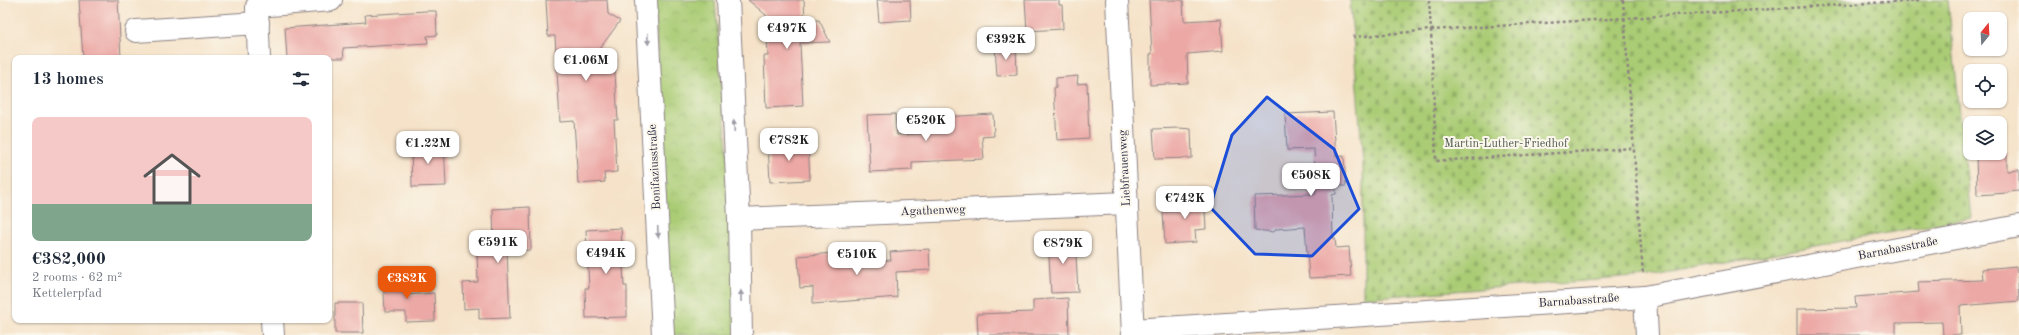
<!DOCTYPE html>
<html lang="en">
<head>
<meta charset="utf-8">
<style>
	body { margin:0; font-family:"Old Standard TT",serif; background:#f2f2f3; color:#1f2937; height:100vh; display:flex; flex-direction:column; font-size:15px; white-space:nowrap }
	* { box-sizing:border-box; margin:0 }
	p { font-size:13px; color:#747a83 }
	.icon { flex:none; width:22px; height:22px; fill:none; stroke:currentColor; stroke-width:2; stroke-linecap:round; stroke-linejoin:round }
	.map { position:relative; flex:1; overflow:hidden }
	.details { position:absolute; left:12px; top:55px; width:320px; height:268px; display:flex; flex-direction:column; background:#fff; border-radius:8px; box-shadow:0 1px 3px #0004 }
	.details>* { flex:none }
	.needle { width:26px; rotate:18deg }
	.tools { position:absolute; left:1963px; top:12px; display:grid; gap:8px }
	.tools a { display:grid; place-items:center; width:44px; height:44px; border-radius:8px; background:#fff; box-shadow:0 1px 3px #0004; font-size:20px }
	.price { position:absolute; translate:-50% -34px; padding:0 9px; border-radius:8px; background:#fff; color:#222; font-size:13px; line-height:26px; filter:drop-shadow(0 1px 2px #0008) }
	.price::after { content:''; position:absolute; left:50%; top:24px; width:12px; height:9px; margin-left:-6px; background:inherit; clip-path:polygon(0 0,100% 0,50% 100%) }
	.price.on { background:#ea580c; color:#fff }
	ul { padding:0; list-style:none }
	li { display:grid; align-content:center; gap:8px; height:212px; padding:0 20px }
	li+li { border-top:1px solid #e0e1e3 }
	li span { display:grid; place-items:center; height:124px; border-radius:8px; color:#555 }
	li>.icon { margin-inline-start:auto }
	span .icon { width:72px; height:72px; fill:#fffc; stroke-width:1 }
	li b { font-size:17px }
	h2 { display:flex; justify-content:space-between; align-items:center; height:48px; padding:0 20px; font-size:17px }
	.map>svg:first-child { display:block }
	.cemetery { fill:url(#cemetery-stones); stroke:#667758 }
	.park { fill:url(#park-crowns); stroke:#667758 }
	.building { fill:#eca8a5 }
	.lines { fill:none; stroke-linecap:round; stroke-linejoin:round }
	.minor-casing { stroke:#8c8282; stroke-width:24 }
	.path { stroke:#8c8282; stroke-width:2.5; stroke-dasharray:3 3; stroke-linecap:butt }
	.minor { stroke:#fff; stroke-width:22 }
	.oneway { fill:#9c9ca7 }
	.marked { fill:#1d4ed8; fill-opacity:0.2; stroke:#1d4ed8; stroke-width:3; stroke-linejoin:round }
	.labels { text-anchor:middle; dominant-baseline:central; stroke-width:4; stroke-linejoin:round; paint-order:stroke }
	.park-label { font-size:12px; fill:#4b554c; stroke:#fbf7ec }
	.street-label { font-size:12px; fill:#22223b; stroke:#fbf7ec }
</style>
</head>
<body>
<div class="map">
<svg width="2019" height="335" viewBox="0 0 2019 335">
	<defs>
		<pattern id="cemetery-stones" width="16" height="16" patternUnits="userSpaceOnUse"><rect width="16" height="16" fill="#aacc75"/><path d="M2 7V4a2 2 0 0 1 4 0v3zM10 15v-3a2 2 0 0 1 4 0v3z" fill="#92af66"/></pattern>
		<pattern id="park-crowns" width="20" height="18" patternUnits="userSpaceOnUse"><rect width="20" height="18" fill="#aacc75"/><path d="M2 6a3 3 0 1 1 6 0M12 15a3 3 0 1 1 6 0" fill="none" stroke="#92af66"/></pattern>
	</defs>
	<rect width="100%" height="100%" fill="#fbf7ec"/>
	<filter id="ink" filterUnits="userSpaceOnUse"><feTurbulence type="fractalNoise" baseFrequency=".025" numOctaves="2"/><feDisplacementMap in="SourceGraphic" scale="8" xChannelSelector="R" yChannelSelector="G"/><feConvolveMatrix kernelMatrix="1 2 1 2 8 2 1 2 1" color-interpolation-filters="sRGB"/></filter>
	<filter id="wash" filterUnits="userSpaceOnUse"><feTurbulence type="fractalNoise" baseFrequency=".012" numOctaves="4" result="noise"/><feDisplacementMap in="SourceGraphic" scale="16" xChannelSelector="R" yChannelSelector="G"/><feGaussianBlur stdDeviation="0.9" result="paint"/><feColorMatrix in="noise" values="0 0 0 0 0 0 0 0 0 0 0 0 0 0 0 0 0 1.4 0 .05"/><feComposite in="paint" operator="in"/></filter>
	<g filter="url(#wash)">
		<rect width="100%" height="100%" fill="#f5e2c8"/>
		<path class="cemetery" d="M1350 0H1948L1971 218 1648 276 1363 298V162Z"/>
		<path class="park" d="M655 0H715L733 222 738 335H669Z"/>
		<g id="blocks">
			<g class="building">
				<path d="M79 0H118L121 58H83Z"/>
				<path d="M546 0H607L608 14 620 21 592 59 614 58 618 120H614L617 172 604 173 605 182 578 184 574 121 560 122 555 36H548Z"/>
				<path d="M748 0H804L805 21 819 20 830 42 800 43 803 106 766 108 764 56H768L766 15Z"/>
				<path d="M877 0H910L911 20 879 22Z"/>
				<path d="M1025 0H1059V5H1062L1063 29 1027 31Z"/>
				<path d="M1149 0H1183L1184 21 1221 19 1223 51 1187 54 1188 83 1150 85V54H1152Z"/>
				<path d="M426 11H436L437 35 427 36 428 43 343 48 344 58H287L285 28 366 22 365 15Z"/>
				<path d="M995 46H1016L1017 75 997 76Z"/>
				<path d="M1078 76 1077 84 1087 83 1089 138 1057 140 1054 88 1056 87V78Z"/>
				<path d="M1333 112 1336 157 1344 156 1346 186H1336V194L1332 195 1333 238H1335L1336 248 1349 247 1351 276 1309 278 1305 227 1276 229 1274 232 1255 230 1254 196 1316 194 1314 149 1287 150 1285 114Z"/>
				<path d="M895 114 897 135 944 132 943 117 993 114 994 136 982 137 984 159 912 162V170L870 172 867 115Z"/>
				<path d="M1179 128 1191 129 1192 158 1155 159 1153 129Z"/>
				<path d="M444 142 446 186 412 187 411 144Z"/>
				<path d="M808 142 810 180 770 182 768 144Z"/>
				<path d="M1976 153H2007V171L2019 170V191L2008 192V193L1977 195Z"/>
				<path d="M1204 195 1206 229 1195 230 1196 242 1165 244 1163 212 1178 210 1177 196Z"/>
				<path d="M530 207 531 250 507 251 510 318 479 319V308L464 309 463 283 478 282 477 251H494L493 209Z"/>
				<path d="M621 228 624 286H627V317L586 318 585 288H589L586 230Z"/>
				<path d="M1075 237 1078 292 1051 293 1048 238Z"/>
				<path d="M929 249 930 270 896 272 897 297 813 304V287L800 288 798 256 845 252 846 263 891 260 890 252Z"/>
				<path d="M2017 266 2019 301 1960 306 1961 335H1943L1942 322 1896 323V335H1797V309L1856 308 1855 297 1919 292 1918 282 1983 280 1982 269Z"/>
				<path d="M406 274 407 295 434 293 435 321 406 322V312H385L383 276Z"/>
				<path d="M1068 298 1069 335H978L977 314 1033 312V300Z"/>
				<path d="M335 303H362L363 333H335Z"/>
			</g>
		</g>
	</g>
	<g filter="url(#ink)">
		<use href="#blocks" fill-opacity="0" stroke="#8c8282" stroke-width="1"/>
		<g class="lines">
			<defs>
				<g id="minor">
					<path d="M646 0 663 335"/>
					<path d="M728 0 739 219 741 335"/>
					<path d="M1117 0 1133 335"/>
					<path d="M257 6 331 0"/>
					<path d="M257 9 259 58"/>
					<path d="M136 31 258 23"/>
					<path d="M739 219 1127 203"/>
					<path d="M1645 297 1647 335"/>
					<path d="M272 320 273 335"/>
					<path d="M1133 330 1645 297 2019 226"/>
				</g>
			</defs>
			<use href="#minor" class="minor-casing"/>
			<g class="path">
				<path d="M1429 0 1431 30 1920 0"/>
				<path d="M1623 0 1643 275"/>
				<path d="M1353 37 1431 30 1436 161 1634 148"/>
			</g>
			<use href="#minor" class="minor"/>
		</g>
		<defs><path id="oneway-solid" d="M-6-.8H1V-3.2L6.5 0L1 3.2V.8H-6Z"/></defs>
		<g class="oneway">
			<use href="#oneway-solid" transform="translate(648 39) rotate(87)"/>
			<use href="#oneway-solid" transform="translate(734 126) rotate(-93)"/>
			<use href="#oneway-solid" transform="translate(658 232) rotate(87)"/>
			<use href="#oneway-solid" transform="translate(741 296) rotate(-91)"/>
		</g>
	</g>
	<path class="marked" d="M1267 97 1334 149 1359 209 1312 256 1255 254 1210 207 1232 135Z"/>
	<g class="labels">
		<g class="park-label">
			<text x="1506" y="144">Martin-Luther-Friedhof</text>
		</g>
		<g class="street-label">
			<text transform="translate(655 167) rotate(-93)">Bonifaziusstraße</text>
			<text transform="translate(1125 168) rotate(-93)">Liebfrauenweg</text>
			<text transform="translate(933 211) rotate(-2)">Agathenweg</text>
			<text transform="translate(1898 249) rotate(-11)">Barnabasstraße</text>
			<text transform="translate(1579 301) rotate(-4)">Barnabasstraße</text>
		</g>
	</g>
</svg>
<div class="tools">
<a><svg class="needle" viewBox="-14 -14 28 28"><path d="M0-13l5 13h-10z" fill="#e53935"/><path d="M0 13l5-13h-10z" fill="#747a83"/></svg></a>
<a><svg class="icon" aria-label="locate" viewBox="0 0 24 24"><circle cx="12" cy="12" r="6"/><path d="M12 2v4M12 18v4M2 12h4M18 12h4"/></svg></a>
<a><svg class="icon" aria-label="layers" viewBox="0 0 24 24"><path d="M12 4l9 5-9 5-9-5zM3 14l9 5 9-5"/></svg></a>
</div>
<b class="price" style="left:787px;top:50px">€497K</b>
<b class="price" style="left:1006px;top:61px">€392K</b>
<b class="price" style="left:586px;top:82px">€1.06M</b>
<b class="price" style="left:926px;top:142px">€520K</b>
<b class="price" style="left:789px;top:162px">€782K</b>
<b class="price" style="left:428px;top:165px">€1.22M</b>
<b class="price" style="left:1311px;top:197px">€508K</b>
<b class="price" style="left:1185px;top:220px">€742K</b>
<b class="price" style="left:498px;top:264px">€591K</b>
<b class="price" style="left:1063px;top:265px">€879K</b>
<b class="price" style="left:606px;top:275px">€494K</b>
<b class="price" style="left:857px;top:276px">€510K</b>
<b class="price on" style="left:407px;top:300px">€382K</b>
<section class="details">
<h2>13 homes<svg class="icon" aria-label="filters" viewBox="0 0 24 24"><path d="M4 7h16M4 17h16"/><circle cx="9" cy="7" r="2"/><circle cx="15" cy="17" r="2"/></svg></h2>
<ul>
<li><span style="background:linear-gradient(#f6c9c9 70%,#7fa58c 0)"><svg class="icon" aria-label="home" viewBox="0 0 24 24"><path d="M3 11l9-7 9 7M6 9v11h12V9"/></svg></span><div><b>€382,000</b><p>2 rooms · 62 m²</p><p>Kettelerpfad</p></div></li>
</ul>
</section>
</div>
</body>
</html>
